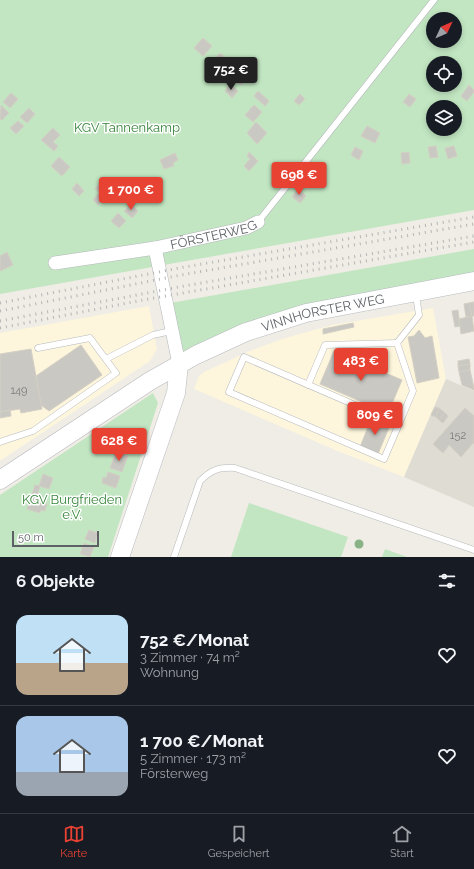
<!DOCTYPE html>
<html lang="de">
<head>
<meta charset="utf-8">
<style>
	body { margin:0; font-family:Raleway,sans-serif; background:#20242c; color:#f1f3f6; height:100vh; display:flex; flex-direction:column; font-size:15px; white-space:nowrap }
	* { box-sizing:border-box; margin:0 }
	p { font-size:13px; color:#9ea1a6 }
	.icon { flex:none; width:22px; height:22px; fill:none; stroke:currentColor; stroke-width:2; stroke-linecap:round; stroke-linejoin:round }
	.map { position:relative; height:557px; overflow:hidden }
	.panel { display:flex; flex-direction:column; background:#171b24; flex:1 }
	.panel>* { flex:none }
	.needle { width:26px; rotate:46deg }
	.controls { position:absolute; left:426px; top:12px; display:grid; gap:8px }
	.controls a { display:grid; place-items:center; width:36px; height:36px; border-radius:50%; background:#171b24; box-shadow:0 2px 6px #0003; font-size:20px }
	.scale { position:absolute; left:12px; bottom:10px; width:87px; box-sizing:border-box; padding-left:4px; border:2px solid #5d6166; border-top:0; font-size:11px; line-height:14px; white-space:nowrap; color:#5d6166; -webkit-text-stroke:3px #fff; paint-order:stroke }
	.price { position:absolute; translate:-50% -34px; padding:0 9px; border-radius:4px; background:#e84233; color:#fff; font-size:13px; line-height:26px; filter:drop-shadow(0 1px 2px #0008) }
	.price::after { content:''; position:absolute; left:50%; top:24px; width:12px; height:9px; margin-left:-6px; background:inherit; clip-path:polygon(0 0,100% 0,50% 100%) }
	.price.current { background:#222; color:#fff }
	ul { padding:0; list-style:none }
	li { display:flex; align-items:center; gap:12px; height:100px; padding:0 16px }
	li+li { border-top:1px solid #363941 }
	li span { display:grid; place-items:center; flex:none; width:112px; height:80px; border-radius:12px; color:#555 }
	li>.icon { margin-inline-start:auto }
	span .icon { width:48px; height:48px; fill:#fffc; stroke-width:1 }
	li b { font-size:17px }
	h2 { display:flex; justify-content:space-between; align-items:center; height:48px; padding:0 16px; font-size:17px }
	.tabs { display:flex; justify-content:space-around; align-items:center; height:56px; border-top:1px solid #363941; background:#171b24; font-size:11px; color:#9ea1a6 }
	.tabs a { display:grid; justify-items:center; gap:2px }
	.tabs .current { color:#e84233 }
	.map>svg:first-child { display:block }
	.commercial { fill:#fdf6dc }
	.education { fill:#dfdcd3 }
	.green { fill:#c2e6c2; fill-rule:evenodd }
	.building { fill:#cac8c2; stroke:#d4cfc4 }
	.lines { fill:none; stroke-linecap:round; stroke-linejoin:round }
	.lane-casing { stroke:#b6b8bc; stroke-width:7 }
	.street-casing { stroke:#b6b8bc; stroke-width:14 }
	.secondary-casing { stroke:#b7babf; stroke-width:19 }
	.lane { stroke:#fff; stroke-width:6 }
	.street { stroke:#fff; stroke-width:13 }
	.secondary { stroke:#fff; stroke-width:18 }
	.rail { stroke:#b4b5b6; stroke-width:3; stroke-dasharray:1 5; stroke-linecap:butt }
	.tree { fill:#89b387 }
	.labels { text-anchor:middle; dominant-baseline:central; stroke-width:3; stroke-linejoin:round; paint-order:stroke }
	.number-label { font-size:11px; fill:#787b7d }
	.park-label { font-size:13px; fill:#36843a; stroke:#fff }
	.street-label { font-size:13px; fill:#5d6166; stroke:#fff }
</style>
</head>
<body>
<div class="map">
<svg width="474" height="557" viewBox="0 0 474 557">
	<rect width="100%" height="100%" fill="#efede5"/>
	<g class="commercial">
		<path d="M149 306 157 349 150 361 0 461V333Z"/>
		<path d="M433 308 446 379 404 477 340 452 194 389 199 376 206 371 250 351 282 339 332 325Z"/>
	</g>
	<path class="education" d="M446 379 474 391V507L404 477Z"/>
	<g class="green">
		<path d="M0 0H474V210L0 294ZM433 19H455V41H433ZM433 63H455V85H433ZM433 107H455V129H433Z"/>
		<path d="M474 249V281L346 305 179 364 165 304Z"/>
		<path d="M153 393 158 403 108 557H0V495Z"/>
		<path d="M249 503 348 537 341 557H231Z"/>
		<path d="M385 549 407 557H382Z"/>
	</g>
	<g class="building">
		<path d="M203 38 212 46 203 56 194 48Z"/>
		<path d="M442 41H453L449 46Z"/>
		<path d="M220 53 228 60 219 69 212 62Z"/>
		<path d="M217 69 224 75 219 81 212 74Z"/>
		<path d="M241 71 248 77 241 85 234 79Z"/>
		<path d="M230 84 238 91 232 98 225 91Z"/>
		<path d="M469 85 474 90V92L467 101 461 96Z"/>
		<path d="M258 91 269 101 265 106 254 96Z"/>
		<path d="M11 93 18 99 10 108 3 102Z"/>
		<path d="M300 94 305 99 299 105 294 101Z"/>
		<path d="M409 94 416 99 410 107 403 102Z"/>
		<path d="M1 105 9 113 2 120 0 119Z"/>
		<path d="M254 105 262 112 253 122 245 115Z"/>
		<path d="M29 108 35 114 27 123 20 117Z"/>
		<path d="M18 121 24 126 16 134 10 128Z"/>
		<path d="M256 122 267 133 257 144 247 133Z"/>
		<path d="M367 126 380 133 375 143 361 136Z"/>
		<path d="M53 128 60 135 53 142 58 146 54 151 41 140Z"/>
		<path d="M436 146 438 157 430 158 428 147Z"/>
		<path d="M454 146 457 156 448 159 445 148Z"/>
		<path d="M355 147 363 151 359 160 351 155Z"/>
		<path d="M249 152 258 161 249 171 244 166 250 159 247 156Z"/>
		<path d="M409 152 410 163 402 164 401 153Z"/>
		<path d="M175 153 178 160 173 163 174 166 164 169 160 160Z"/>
		<path d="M59 157 70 167 62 176 51 166Z"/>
		<path d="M102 180 117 192 112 199 106 195 105 197 95 189Z"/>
		<path d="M77 183 84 191 79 196 72 189Z"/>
		<path d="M298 189 306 196 300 203 292 197Z"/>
		<path d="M98 194 104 198 98 205 93 200Z"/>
		<path d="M131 204 138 211 132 218 124 211Z"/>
		<path d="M118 213 126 221 119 228 111 221Z"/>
		<path d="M7 252 13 265 0 271V256Z"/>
		<path d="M474 302V316H472L469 303Z"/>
		<path d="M469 303 472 316 466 317 464 304Z"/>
		<path d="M458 310 460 326 455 327 452 311Z"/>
		<path d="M472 316 474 331 461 334 459 319Z"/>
		<path d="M353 323 354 327 323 334V329Z"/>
		<path d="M419 330 425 338 432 336 439 378 417 383 408 337 414 336Z"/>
		<path d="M81 345 102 375 49 411 41 405 36 376Z"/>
		<path d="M31 349 42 409 21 413 20 409 0 412V354Z"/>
		<path d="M334 351 402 380 388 413 320 384Z"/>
		<path d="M469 359 470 364 458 366V361Z"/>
		<path d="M470 364V370L459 372 458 366Z"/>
		<path d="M470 370 474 388V390L462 385 459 372Z"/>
		<path d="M435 407 439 408 436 417 431 415Z"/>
		<path d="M439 408 445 413 439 420 436 417Z"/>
		<path d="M465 408 474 416V444L473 443 461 457 449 445 443 453 433 444Z"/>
		<path d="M10 410 11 416 0 418V412Z"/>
		<path d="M445 413 448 416 443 423 439 420Z"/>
		<path d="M372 417 390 425 378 454 360 447Z"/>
		<path d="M116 452 128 456 122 472 110 468Z"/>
		<path d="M108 472 120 476 116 488 102 483 103 477 106 478Z"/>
		<path d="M43 474 53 478 49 489 39 486Z"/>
		<path d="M35 485 40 486 38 494 41 495 40 499 44 500 43 503 47 504 45 511 41 510 40 513 27 509Z"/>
		<path d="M89 530 98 533 95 543 85 539Z"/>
		<path d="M84 543 94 547 90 557 80 554Z"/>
	</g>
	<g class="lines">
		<defs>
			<g id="lane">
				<path d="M258 222 434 0"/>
				<path d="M397 343 413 391 399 424"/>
				<path d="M397 343 419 315 416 295"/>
				<path d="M244 357 399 424 384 459 229 392Z"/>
				<path d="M106 359 153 335 171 331"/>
				<path d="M308 385 325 345 397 343"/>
				<path d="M0 442 33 431 116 373 90 338 38 348"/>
				<path d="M174 557 200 481C211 470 219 467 235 468L474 550"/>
			</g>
			<g id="street">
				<path d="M155 248 179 364"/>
				<path id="s1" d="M55 263 155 248 246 228 258 222"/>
			</g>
			<g id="secondary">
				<path id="s2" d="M0 480 150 381 196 355 246 332 306 313 474 281"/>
				<path d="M120 557 176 393 179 364"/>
			</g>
		</defs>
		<use href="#lane" class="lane-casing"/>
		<use href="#street" class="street-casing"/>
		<use href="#secondary" class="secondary-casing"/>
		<use href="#lane" class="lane"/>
		<use href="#street" class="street"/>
		<use href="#secondary" class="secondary"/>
		<g class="rail">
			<path d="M0 303 179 268 474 217"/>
			<path d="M0 311 181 275 474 224"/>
			<path d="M0 321 184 286 474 236"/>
			<path d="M0 328 143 300 474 242"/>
		</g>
	</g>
	<circle class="tree" cx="359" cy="544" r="4.5"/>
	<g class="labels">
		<g class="number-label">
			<text x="19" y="390">149</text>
			<text x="458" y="435">152</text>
		</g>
		<g class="park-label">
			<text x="127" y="127">KGV Tannenkamp</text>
			<text x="72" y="499">KGV Burgfrieden<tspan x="72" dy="15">e.V.</tspan></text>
		</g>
		<g class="street-label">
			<text stroke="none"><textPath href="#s1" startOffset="161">FÖRSTERWEG</textPath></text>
			<text stroke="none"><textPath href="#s2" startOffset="367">VINNHORSTER WEG</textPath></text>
		</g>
	</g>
</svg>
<div class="controls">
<a><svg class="needle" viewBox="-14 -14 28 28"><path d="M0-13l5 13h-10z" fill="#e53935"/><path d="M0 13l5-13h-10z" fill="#9ea1a6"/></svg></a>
<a><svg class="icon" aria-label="locate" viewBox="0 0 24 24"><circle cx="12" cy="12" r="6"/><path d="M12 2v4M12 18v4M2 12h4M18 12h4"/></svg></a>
<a><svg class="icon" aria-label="layers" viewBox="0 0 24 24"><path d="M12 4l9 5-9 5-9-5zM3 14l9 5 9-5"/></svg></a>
</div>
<div class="scale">50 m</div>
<b class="price current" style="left:231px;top:91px">752 €</b>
<b class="price" style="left:299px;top:196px">698 €</b>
<b class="price" style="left:131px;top:211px">1 700 €</b>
<b class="price" style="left:361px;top:382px">483 €</b>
<b class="price" style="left:375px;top:436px">809 €</b>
<b class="price" style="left:119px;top:462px">628 €</b>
</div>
<section class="panel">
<h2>6 Objekte<svg class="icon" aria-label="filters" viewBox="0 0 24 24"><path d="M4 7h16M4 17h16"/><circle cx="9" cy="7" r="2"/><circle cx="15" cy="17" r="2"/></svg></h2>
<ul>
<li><span style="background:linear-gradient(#bfe0f5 60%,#b9a48a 0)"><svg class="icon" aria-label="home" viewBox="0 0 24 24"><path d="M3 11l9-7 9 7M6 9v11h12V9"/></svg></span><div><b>752 €/Monat</b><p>3 Zimmer · 74 m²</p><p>Wohnung</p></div><svg class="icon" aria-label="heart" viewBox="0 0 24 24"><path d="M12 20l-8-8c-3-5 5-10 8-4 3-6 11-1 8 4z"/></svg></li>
<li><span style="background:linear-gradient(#a9c7e8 70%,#9aa5b1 0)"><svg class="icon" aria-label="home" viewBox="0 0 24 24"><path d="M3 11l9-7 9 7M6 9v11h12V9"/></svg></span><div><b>1 700 €/Monat</b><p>5 Zimmer · 173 m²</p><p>Försterweg</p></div><svg class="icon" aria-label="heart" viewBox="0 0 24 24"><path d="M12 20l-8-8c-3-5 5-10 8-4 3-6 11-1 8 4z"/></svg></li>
</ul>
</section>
<nav class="tabs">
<a class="current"><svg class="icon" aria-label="map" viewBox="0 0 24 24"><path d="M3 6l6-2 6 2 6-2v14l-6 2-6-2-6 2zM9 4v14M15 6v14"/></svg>Karte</a>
<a><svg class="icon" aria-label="saved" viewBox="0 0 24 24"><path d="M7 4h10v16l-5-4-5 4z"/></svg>Gespeichert</a>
<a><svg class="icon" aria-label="home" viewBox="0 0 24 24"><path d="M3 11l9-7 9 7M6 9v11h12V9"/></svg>Start</a>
</nav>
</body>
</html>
